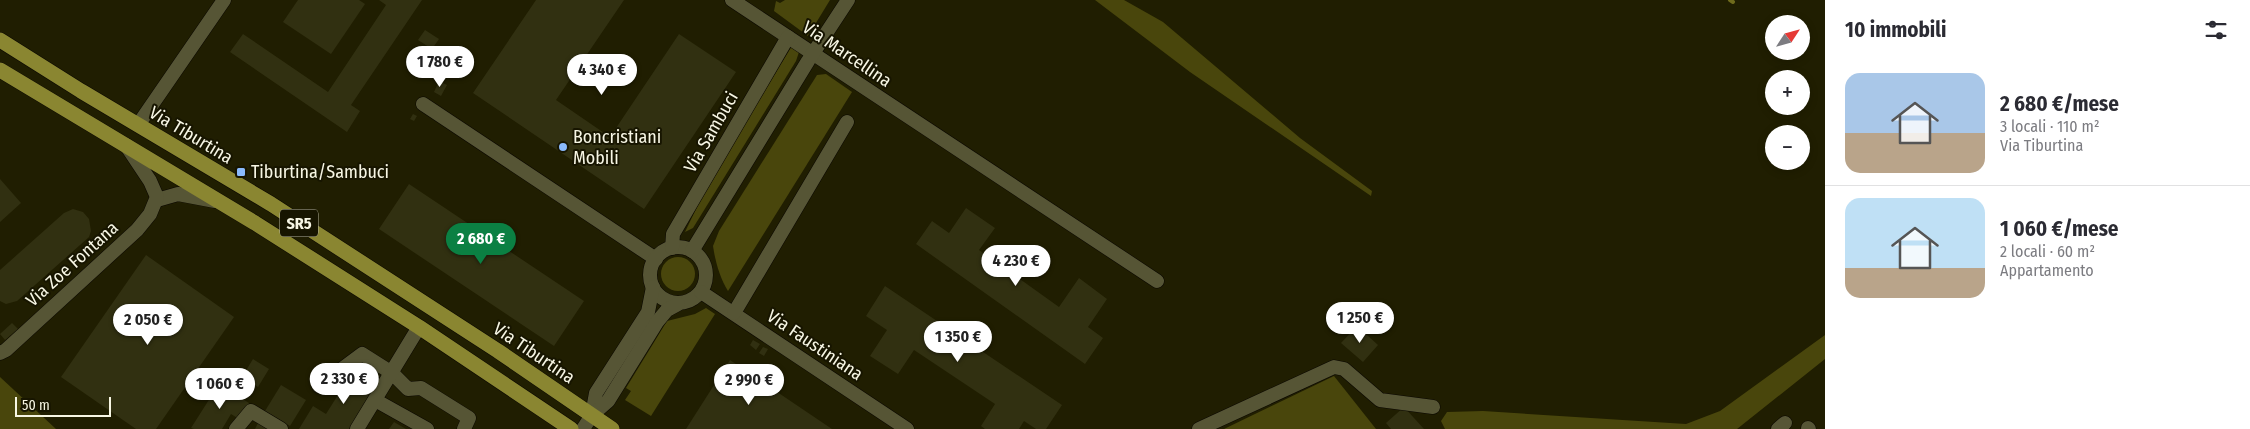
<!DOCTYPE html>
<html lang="it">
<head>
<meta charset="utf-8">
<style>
	body { margin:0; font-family:"Fira Sans Condensed",sans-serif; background:#f2f2f3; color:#2b2b33; height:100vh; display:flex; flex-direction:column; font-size:19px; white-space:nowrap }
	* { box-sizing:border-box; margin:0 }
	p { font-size:16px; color:#7c7c81 }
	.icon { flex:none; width:28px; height:28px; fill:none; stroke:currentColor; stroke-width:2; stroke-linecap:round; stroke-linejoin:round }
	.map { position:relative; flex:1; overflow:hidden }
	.drawer { display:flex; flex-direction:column; background:#fff; width:425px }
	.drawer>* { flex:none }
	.needle { width:32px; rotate:54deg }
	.buttons { position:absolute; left:1765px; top:15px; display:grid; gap:10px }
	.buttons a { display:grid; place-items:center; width:45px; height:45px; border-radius:50%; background:#fff; box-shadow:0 2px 8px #0003; font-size:25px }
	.scale { position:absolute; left:15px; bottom:12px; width:96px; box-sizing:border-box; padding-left:5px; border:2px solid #f7f6e4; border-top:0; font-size:14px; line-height:18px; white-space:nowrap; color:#f7f6e4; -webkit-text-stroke:4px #171500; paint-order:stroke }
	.price { position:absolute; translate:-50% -42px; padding:0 11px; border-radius:18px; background:#fff; color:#222; font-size:16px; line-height:32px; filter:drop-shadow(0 1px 2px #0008) }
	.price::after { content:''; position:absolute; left:50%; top:30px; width:15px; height:11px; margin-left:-8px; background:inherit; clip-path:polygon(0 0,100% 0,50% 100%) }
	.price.active { background:#0b8043; color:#fff }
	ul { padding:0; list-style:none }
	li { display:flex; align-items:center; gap:15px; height:125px; padding:0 20px }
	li+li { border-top:1px solid #e1e1e2 }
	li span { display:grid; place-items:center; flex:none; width:140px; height:100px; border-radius:15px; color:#555 }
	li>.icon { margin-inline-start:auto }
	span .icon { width:60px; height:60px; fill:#fffc; stroke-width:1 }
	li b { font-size:21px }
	h2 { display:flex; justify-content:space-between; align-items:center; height:60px; padding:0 20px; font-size:21px }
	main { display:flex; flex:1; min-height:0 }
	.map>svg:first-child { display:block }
	.green { fill:#49460c }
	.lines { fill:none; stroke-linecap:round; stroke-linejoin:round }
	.stream { stroke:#6f6b1c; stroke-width:4 }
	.building { fill:#313011 }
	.minor-casing { stroke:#0a0700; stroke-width:15 }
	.major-casing { stroke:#0a0700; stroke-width:16 }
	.minor { stroke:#565535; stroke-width:14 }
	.major { stroke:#8a8631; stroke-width:15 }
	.poi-dot { fill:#8abafc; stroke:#171500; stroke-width:2 }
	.labels { text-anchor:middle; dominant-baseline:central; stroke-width:4; stroke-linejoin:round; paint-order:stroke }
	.shield { fill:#171500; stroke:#b4b2a0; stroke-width:1 }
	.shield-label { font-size:16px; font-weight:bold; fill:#f7f6e4 }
	.street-label { font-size:18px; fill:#f7f6e4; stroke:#171500 }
	.poi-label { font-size:18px; fill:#f7f6e4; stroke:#171500; text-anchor:start }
</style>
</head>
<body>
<main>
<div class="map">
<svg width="1825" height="429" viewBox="0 0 1825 429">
	<rect width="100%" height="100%" fill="#201e01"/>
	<g class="green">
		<path d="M785 0H830L808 36 774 11 776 1 780 3Z"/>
		<path d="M1095 0H1124L1163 22 1300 138 1372 191 1371 196 1190 72Z"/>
		<path d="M792 46 799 52 796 61 693 228 685 232 708 184Z"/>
		<path d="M826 74 852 92 728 291C720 279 715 260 713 246L719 231 817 75Z"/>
		<circle cx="678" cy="274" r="17"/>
		<path d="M706 308 715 314 651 416 625 400 631 391 626 388 667 321 695 314Z"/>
		<path d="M1825 335V359L1737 429H1445L1441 421 1447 412 1483 411 1686 424 1720 411Z"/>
		<path d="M1334 376 1376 429H1224Z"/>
		<path d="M0 377 56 429H0Z"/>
	</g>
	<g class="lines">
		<path class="stream" d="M1730 0 1733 2"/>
	</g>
	<g class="building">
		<path d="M298 0H359L365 4 331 54 283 22Z"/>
		<path d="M379 0H422L351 105 360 111 347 132 230 52 243 34 328 92 386 5Z"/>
		<path d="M536 0H624L556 100 610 137 679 34 736 72 644 209 473 93Z"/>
		<path d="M425 30 439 39 432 49 418 40Z"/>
		<path d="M439 81 447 85 441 96 434 92Z"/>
		<path d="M413 114 417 116 414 121 410 119Z"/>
		<path d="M0 179 21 203 0 222Z"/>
		<path d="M409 184 584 301 554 346 379 229Z"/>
		<path d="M966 208 995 228 979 250 1059 307 1079 278 1107 299 1088 327 1103 338 1085 364 916 244 932 221 949 233Z"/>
		<path d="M73 209 83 212 89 219 91 231 89 237 17 301 6 304 0 301V270L64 213Z"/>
		<path d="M146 255 234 317 156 429H136L61 377Z"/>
		<path d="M885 286 1062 405 1046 429H1036L1024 421 1019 429H985L981 426 995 404 914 350 898 374 870 356 887 330 866 316Z"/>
		<path d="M12 323 18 329 5 340 0 334Z"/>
		<path d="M1357 326 1378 345 1363 362 1341 343Z"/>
		<path d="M753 340 760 344 756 350 750 345Z"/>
		<path d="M763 347 768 349 764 356 759 353Z"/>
		<path d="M253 359 269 369 258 387 242 377Z"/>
		<path d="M730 360 832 429H686Z"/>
		<path d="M355 368 379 382 349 429H299L313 406 326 414Z"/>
		<path d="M219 384 249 403 239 419 231 414 222 429H194L191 428Z"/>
		<path d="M281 385 306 400 290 426 265 411Z"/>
		<path d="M1404 407 1424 429H1391L1386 423Z"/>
		<path d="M394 422 406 429H389Z"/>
		<path d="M258 423 268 429H255Z"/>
	</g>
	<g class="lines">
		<defs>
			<g id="minor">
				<path d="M732 0 1157 281"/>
				<path d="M423 104 656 259"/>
				<path d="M138 125 224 0"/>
				<path d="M157 200 178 194 215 201"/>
				<circle cx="678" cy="275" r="28"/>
				<path d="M672 248 673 234 788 37"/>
				<path d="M692 251 808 61 848 0"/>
				<path d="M701 292 907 429"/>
				<path d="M734 313 847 122"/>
				<path d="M0 353 6 350 137 230 150 214 157 197 150 181 126 145"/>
				<path d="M319 386 362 354 392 373 408 389 421 388 469 418 464 429"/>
				<path d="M375 400 427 429"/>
				<path d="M592 415 596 393 648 312 653 287"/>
				<path d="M1808 428 1809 429"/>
				<path d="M236 429 251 411 281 429"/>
				<path d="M357 429 419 327"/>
				<path d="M583 429 592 415 608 401 657 322 667 310 678 304"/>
				<path d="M1199 429 1334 367 1344 369 1380 400 1433 407"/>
				<path d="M1778 429 1785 423"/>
			</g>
			<g id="major">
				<path d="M0 40 81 91 271 204 498 351 612 429"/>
				<path d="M0 70 255 223 419 327 571 429"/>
			</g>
		</defs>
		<use href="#minor" class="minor-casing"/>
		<use href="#major" class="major-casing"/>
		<use href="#minor" class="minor"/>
		<use href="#major" class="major"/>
	</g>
	<g class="poi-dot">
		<circle cx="563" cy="147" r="5"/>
		<rect x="236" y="167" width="10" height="10" rx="2.5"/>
	</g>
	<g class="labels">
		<rect class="shield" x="280" y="209.5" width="38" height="27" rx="4"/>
		<g class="shield-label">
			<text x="299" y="223">SR5</text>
		</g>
		<g class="street-label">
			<text transform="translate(847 54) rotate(34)">Via Marcellina</text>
			<text transform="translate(711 132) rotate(-60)">Via Sambuci</text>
			<text transform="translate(191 135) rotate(31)">Via Tiburtina</text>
			<text transform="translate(72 264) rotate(-42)">Via Zoe Fontana</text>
			<text transform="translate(815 345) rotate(34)">Via Faustiniana</text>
			<text transform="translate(534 353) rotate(34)">Via Tiburtina</text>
		</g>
		<g class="poi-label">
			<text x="573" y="137">Boncristiani<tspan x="573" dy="21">Mobili</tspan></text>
			<text x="251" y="172">Tiburtina/Sambuci</text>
		</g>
	</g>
</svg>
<div class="buttons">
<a><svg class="needle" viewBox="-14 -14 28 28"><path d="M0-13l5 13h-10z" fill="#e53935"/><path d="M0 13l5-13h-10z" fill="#7c7c81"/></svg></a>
<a>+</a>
<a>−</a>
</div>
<div class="scale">50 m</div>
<b class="price" style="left:440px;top:88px">1 780 €</b>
<b class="price" style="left:602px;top:96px">4 340 €</b>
<b class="price active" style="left:481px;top:265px">2 680 €</b>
<b class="price" style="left:1016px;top:287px">4 230 €</b>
<b class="price" style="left:1360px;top:344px">1 250 €</b>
<b class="price" style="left:148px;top:346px">2 050 €</b>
<b class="price" style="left:958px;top:363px">1 350 €</b>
<b class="price" style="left:344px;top:405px">2 330 €</b>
<b class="price" style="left:749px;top:406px">2 990 €</b>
<b class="price" style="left:220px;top:410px">1 060 €</b>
</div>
<section class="drawer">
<h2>10 immobili<svg class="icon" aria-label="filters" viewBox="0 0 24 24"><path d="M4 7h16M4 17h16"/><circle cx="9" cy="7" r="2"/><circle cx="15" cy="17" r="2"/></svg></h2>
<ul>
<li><span style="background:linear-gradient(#a9c7e8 60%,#b9a48a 0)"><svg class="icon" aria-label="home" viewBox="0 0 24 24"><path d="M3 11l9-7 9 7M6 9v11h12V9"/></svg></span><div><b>2 680 €/mese</b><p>3 locali · 110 m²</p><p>Via Tiburtina</p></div></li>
<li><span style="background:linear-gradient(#bfe0f5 70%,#b9a48a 0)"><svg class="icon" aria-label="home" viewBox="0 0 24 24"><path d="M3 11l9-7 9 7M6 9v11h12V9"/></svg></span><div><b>1 060 €/mese</b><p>2 locali · 60 m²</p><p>Appartamento</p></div></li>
</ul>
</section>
</main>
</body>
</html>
